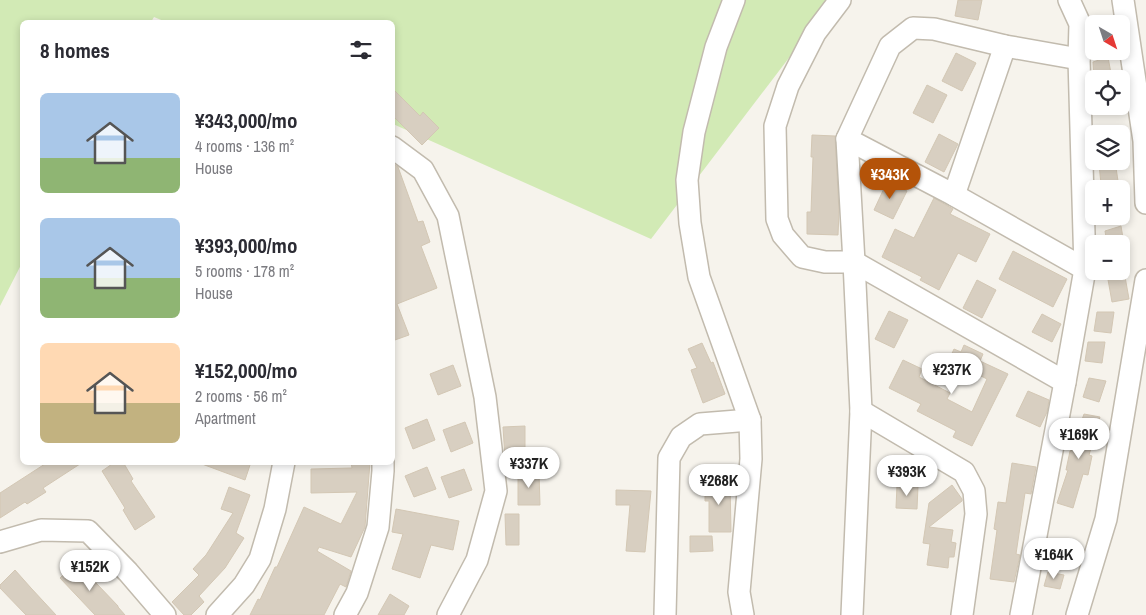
<!DOCTYPE html>
<html lang="en">
<head>
<meta charset="utf-8">
<style>
	body { margin:0; font-family:"Archivo Narrow",sans-serif; background:#f2f2f3; color:#2b2b33; height:100vh; display:flex; flex-direction:column; font-size:19px; white-space:nowrap }
	* { box-sizing:border-box; margin:0 }
	p { font-size:16px; color:#7c7c81 }
	.icon { flex:none; width:28px; height:28px; fill:none; stroke:currentColor; stroke-width:2; stroke-linecap:round; stroke-linejoin:round }
	.map { position:relative; flex:1; overflow:hidden }
	.drawer { position:absolute; left:20px; top:20px; width:375px; height:445px; display:flex; flex-direction:column; background:#fff; border-radius:8px; box-shadow:0 2px 8px #0003 }
	.drawer>* { flex:none }
	.needle { width:32px; rotate:141deg }
	.tools { position:absolute; left:1085px; top:15px; display:grid; gap:10px }
	.tools a { display:grid; place-items:center; width:45px; height:45px; border-radius:8px; background:#fff; box-shadow:0 2px 8px #0003; font-size:25px }
	.price { position:absolute; translate:-50% -42px; padding:0 11px; border-radius:18px; background:#fff; color:#222; font-size:16px; line-height:32px; filter:drop-shadow(0 1px 2px #0008) }
	.price::after { content:''; position:absolute; left:50%; top:30px; width:15px; height:11px; margin-left:-8px; background:inherit; clip-path:polygon(0 0,100% 0,50% 100%) }
	.price.current { background:#b45309; color:#fff }
	ul { padding:0; list-style:none }
	li { display:flex; align-items:center; gap:15px; height:125px; padding:0 20px }
	li span { display:grid; place-items:center; flex:none; width:140px; height:100px; border-radius:8px; color:#555 }
	li>.icon { margin-inline-start:auto }
	span .icon { width:60px; height:60px; fill:#fffc; stroke-width:1 }
	li b { font-size:21px }
	h2 { display:flex; justify-content:space-between; align-items:center; height:60px; padding:0 20px; font-size:21px }
	.map>svg:first-child { display:block }
	.green { fill:#d2eab5 }
	.building { fill:#d8cfc1; stroke:#d3c7b4 }
	.lines { fill:none; stroke-linecap:round; stroke-linejoin:round }
	.minor-casing { stroke:#c2bbae; stroke-width:24 }
	.minor { stroke:#fff; stroke-width:21 }
</style>
</head>
<body>
<div class="map">
<svg width="1146" height="615" viewBox="0 0 1146 615">
	<rect width="100%" height="100%" fill="#f6f3ec"/>
	<path class="green" d="M0 0H833L651 239 393 124 392 22H166L154 17 151 22H22V263L0 306Z"/>
	<g class="building">
		<path d="M958 0H982L978 20 955 16Z"/>
		<path d="M956 53 976 63 962 91 942 81Z"/>
		<path d="M1108 57 1112 79H1094L1093 62Z"/>
		<path d="M927 85 947 95 933 123 913 113Z"/>
		<path d="M392 88 420 116 423 112 439 128 422 145 392 115Z"/>
		<path d="M939 134 958 144 944 172 925 162Z"/>
		<path d="M812 135 835 136 839 212 838 235 807 234V212H811L813 157H811Z"/>
		<path d="M1110 161H1115L1118 181 1101 184 1099 164Z"/>
		<path d="M392 163 398 167 418 222 423 221 430 242 421 246 437 288 397 304 409 335 392 341Z"/>
		<path d="M887 182 907 191 893 219 874 210Z"/>
		<path d="M934 198 953 209 950 214 990 234 976 262 958 253 939 290 920 280 922 277 882 257 895 229 914 238Z"/>
		<path d="M1121 226 1124 244H1107L1105 231Z"/>
		<path d="M1013 251 1067 279 1053 307 999 279Z"/>
		<path d="M1121 271H1124L1129 299 1112 302 1107 274Z"/>
		<path d="M977 280 996 290 982 318 963 308Z"/>
		<path d="M889 311 908 320 894 348 875 339Z"/>
		<path d="M1097 312H1114L1111 333 1094 331Z"/>
		<path d="M1042 314 1061 324 1052 342 1032 332Z"/>
		<path d="M1088 342H1105L1102 363 1085 361Z"/>
		<path d="M702 343 711 363 713 362 725 394 703 403 691 370 697 368 688 349Z"/>
		<path d="M964 345 983 354 980 361 1008 374 972 446 953 437 956 431 917 411 921 404 889 388 903 360 922 369 919 377 950 393 947 399 972 412 987 379 949 360 954 349 961 352Z"/>
		<path d="M453 365 461 386 438 395 430 374Z"/>
		<path d="M1089 378 1106 381 1099 402 1083 397Z"/>
		<path d="M1028 391 1049 400 1047 412 1040 427 1016 416Z"/>
		<path d="M1084 414 1100 417 1089 455 1092 456 1088 475 1083 474 1073 508 1057 503 1068 470H1066L1070 451H1071Z"/>
		<path d="M427 419 435 440 413 449 405 428Z"/>
		<path d="M465 422 473 443 451 452 443 430Z"/>
		<path d="M525 426V457L505 458 503 427Z"/>
		<path d="M48 462H83L43 488 46 492 27 504 25 502 0 518V493Z"/>
		<path d="M115 462H123L133 479 131 481 155 517 135 530 123 510 125 508 102 471Z"/>
		<path d="M202 462H251L245 480 202 464Z"/>
		<path d="M351 462H370L365 527 351 557 319 547 317 551 351 571 346 587 340 584 324 615H250L258 599 260 600 275 567H277L304 507 341 524 357 492 311 493V469L352 468Z"/>
		<path d="M1012 463 1036 467 1031 494 1025 493 1016 554 1020 555 1014 582 990 579 997 530 994 529 998 502 1006 503Z"/>
		<path d="M427 467 436 489 414 497 405 476Z"/>
		<path d="M464 469 472 490 449 498 441 477Z"/>
		<path d="M539 473 540 505H518V474Z"/>
		<path d="M705 481H730L731 532H709V501H705Z"/>
		<path d="M897 485 918 486 917 509 896 508Z"/>
		<path d="M952 485 962 499V501L929 527 953 530 951 542 956 543 954 557H949L948 568 927 565 930 544 923 543 929 503Z"/>
		<path d="M229 487 250 495 236 533 244 538 225 568 199 596 204 602 191 615H184L172 602 199 575 193 569 206 555 233 513 221 509Z"/>
		<path d="M616 490 651 491 645 552 626 551 630 505H616Z"/>
		<path d="M396 509 459 521 453 550 431 545 420 578 392 569 403 534 392 532Z"/>
		<path d="M505 514H519V545H506Z"/>
		<path d="M690 536H712L713 551 690 552Z"/>
		<path d="M76 562 118 606V607L125 615H95L60 578Z"/>
		<path d="M15 570 31 588 56 615H26L0 588V585Z"/>
		<path d="M1048 572 1064 575 1060 589 1044 586Z"/>
		<path d="M390 594 409 606 404 615H378Z"/>
	</g>
	<g class="lines">
		<defs>
			<g id="minor">
				<path d="M734 0 716 47 694 132 687 180 690 223 699 277 750 420 751 459 739 592 743 615"/>
				<path d="M840 0 815 33 788 86 775 126 777 219 783 235 802 257 825 262H854L1065 382"/>
				<path d="M1123 0 1144 141 1146 203"/>
				<path d="M847 139 954 195 1085 269"/>
				<path d="M392 147 423 170 448 216 485 397 496 491 477 560 448 615"/>
				<path d="M954 195 1005 46"/>
				<path d="M861 411 964 472 974 491 976 514 962 615"/>
				<path d="M0 542 41 530 88 531 128 572 165 615"/>
				<path d="M217 615 244 585 260 559 275 509 284 462"/>
				<path d="M345 615 357 593 378 527 383 471V462"/>
				<path d="M665 615 669 458 681 437 700 424 750 420"/>
				<path d="M852 615 861 411 854 262 847 139 890 46 913 28 934 29 1005 46 1079 59"/>
				<path d="M1021 615 1065 382 1085 269 1079 59 1080 24 1069 0"/>
				<path d="M1077 615 1106 519 1146 280"/>
			</g>
		</defs>
		<use href="#minor" class="minor-casing"/>
		<use href="#minor" class="minor"/>
	</g>
</svg>
<div class="tools">
<a><svg class="needle" viewBox="-14 -14 28 28"><path d="M0-13l5 13h-10z" fill="#e53935"/><path d="M0 13l5-13h-10z" fill="#7c7c81"/></svg></a>
<a><svg class="icon" aria-label="locate" viewBox="0 0 24 24"><circle cx="12" cy="12" r="6"/><path d="M12 2v4M12 18v4M2 12h4M18 12h4"/></svg></a>
<a><svg class="icon" aria-label="layers" viewBox="0 0 24 24"><path d="M12 4l9 5-9 5-9-5zM3 14l9 5 9-5"/></svg></a>
<a>+</a>
<a>−</a>
</div>
<b class="price current" style="left:890px;top:200px">¥343K</b>
<b class="price" style="left:952px;top:395px">¥237K</b>
<b class="price" style="left:1079px;top:460px">¥169K</b>
<b class="price" style="left:529px;top:489px">¥337K</b>
<b class="price" style="left:907px;top:497px">¥393K</b>
<b class="price" style="left:719px;top:506px">¥268K</b>
<b class="price" style="left:1054px;top:580px">¥164K</b>
<b class="price" style="left:90px;top:592px">¥152K</b>
<section class="drawer">
<h2>8 homes<svg class="icon" aria-label="filters" viewBox="0 0 24 24"><path d="M4 7h16M4 17h16"/><circle cx="9" cy="7" r="2"/><circle cx="15" cy="17" r="2"/></svg></h2>
<ul>
<li><span style="background:linear-gradient(#a9c7e8 65%,#8fb573 0)"><svg class="icon" aria-label="home" viewBox="0 0 24 24"><path d="M3 11l9-7 9 7M6 9v11h12V9"/></svg></span><div><b>¥343,000/mo</b><p>4 rooms · 136 m²</p><p>House</p></div></li>
<li><span style="background:linear-gradient(#a9c7e8 60%,#8fb573 0)"><svg class="icon" aria-label="home" viewBox="0 0 24 24"><path d="M3 11l9-7 9 7M6 9v11h12V9"/></svg></span><div><b>¥393,000/mo</b><p>5 rooms · 178 m²</p><p>House</p></div></li>
<li><span style="background:linear-gradient(#ffd9b3 60%,#c2b280 0)"><svg class="icon" aria-label="home" viewBox="0 0 24 24"><path d="M3 11l9-7 9 7M6 9v11h12V9"/></svg></span><div><b>¥152,000/mo</b><p>2 rooms · 56 m²</p><p>Apartment</p></div></li>
</ul>
</section>
</div>
</body>
</html>
